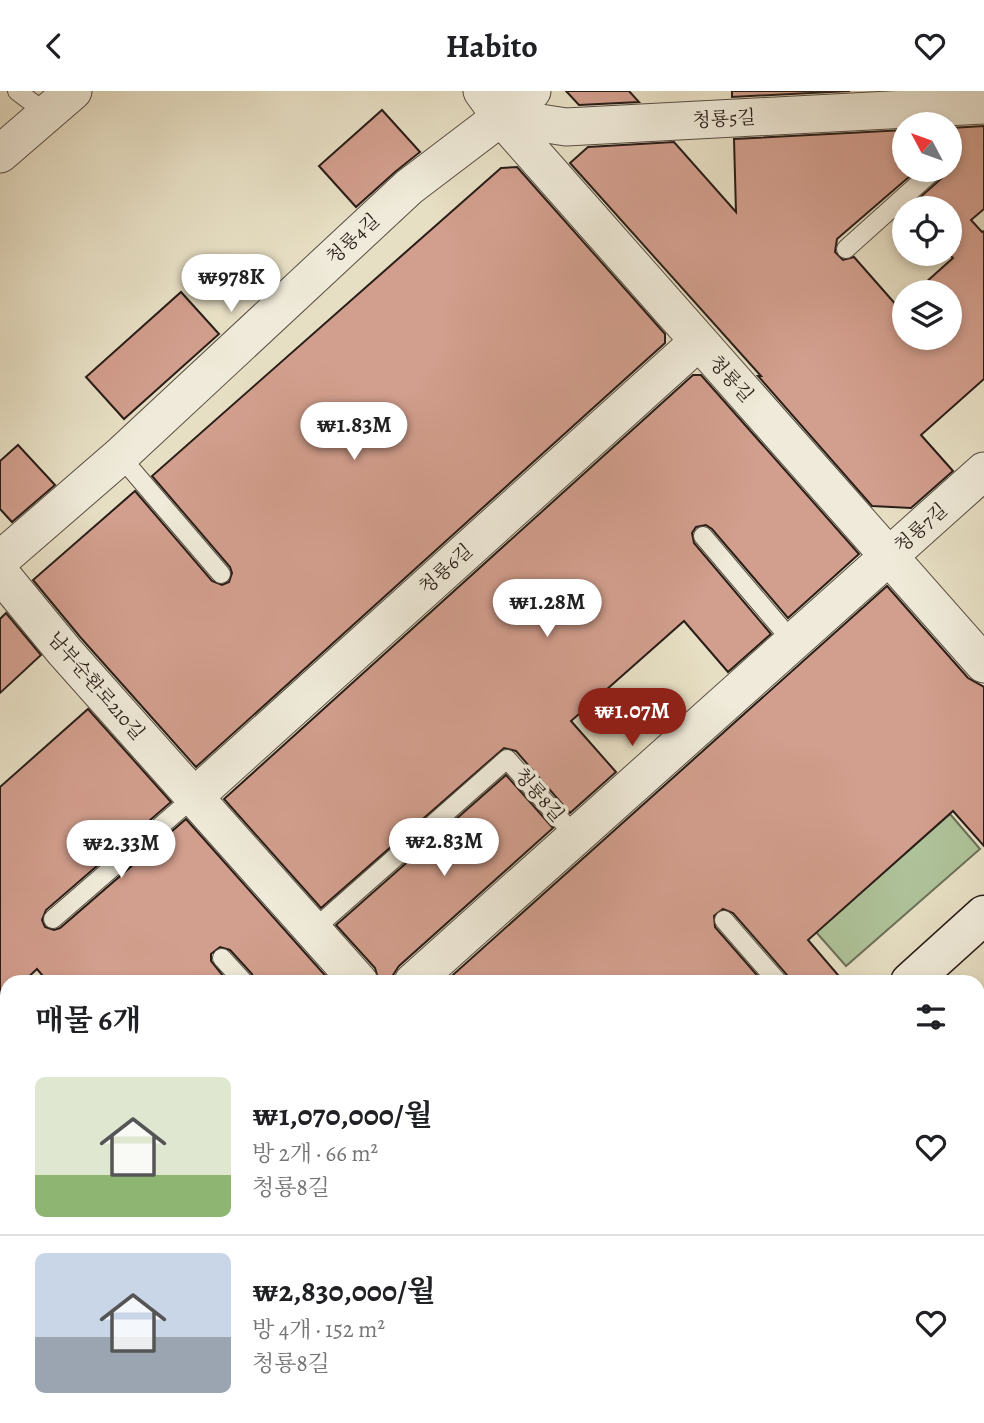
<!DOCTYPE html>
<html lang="ko">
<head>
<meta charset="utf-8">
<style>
	body { margin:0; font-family:Alegreya,"Noto Serif KR",serif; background:#f6f6f6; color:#202124; height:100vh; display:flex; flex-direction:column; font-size:26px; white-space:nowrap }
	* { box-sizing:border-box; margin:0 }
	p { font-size:23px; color:#757577 }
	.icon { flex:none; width:38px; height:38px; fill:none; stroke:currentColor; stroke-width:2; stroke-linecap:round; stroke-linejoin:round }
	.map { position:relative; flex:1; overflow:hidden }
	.panel { position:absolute; left:0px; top:884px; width:985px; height:450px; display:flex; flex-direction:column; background:#fff; border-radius:21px 21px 0 0; box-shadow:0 4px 10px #0003 }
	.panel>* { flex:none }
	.needle { width:46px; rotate:311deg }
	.fabs { position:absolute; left:892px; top:21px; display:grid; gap:14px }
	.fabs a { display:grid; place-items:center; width:70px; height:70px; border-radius:50%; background:#fff; box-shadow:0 4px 10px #0003; font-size:35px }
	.price { position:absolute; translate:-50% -60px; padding:0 16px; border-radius:24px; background:#fff; color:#222; font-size:23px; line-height:46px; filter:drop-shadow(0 2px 4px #0008) }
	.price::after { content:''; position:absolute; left:50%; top:42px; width:21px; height:16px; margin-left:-10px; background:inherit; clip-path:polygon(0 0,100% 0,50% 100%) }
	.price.current { background:#8f2418; color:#fff }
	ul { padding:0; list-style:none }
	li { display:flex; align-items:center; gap:21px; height:175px; padding:0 35px }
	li+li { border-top:2px solid #e0e0e0 }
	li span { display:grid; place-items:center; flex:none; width:196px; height:140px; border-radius:10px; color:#555 }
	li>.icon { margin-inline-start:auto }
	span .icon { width:84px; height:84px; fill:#fffc; stroke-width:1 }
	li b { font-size:30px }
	h2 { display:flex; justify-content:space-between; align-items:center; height:84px; padding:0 35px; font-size:30px }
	header { display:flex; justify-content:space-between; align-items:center; height:91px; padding:0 35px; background:#fff; font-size:32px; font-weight:700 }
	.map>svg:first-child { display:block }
	.green { fill:#afc39a; stroke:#6c7059; stroke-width:2 }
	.building { fill:#d29e8d; stroke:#291d18; stroke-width:2 }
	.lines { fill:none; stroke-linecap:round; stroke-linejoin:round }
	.lane-casing { stroke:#584e43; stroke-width:20 }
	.street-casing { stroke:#584e43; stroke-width:39 }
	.secondary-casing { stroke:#291d18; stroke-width:41 }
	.lane { stroke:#efead9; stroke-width:18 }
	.street { stroke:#efead9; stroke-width:37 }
	.secondary { stroke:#efead9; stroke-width:38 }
	.labels { text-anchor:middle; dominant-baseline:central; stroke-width:7; stroke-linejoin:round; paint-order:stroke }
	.street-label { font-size:19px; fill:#291d18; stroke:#efead9 }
</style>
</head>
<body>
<header><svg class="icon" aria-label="back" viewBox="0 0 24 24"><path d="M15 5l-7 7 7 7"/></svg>Habito<svg class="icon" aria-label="heart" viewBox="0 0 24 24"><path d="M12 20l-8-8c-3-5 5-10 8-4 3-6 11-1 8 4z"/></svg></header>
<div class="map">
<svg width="984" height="1332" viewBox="0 0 984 1332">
	<rect width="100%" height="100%" fill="#e7dfc4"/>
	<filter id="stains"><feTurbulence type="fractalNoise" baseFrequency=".00286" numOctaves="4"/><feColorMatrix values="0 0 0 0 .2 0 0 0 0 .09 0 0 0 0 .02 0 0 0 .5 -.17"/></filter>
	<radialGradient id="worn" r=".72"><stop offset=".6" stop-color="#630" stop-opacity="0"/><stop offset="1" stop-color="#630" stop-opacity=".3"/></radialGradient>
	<g class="green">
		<path d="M950 723 980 758 846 875 816 841Z"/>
		<path d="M978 1285 984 1291V1332H903L909 1327 978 1326Z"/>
	</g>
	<g class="building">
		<path d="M566 0H629L639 11 579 14Z"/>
		<path d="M732 0H850L732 6Z"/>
		<path d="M382 19 420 61 395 81 356 116 319 75Z"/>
		<path d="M984 35V118L971 129 982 141 984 140V288L921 344 953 380 911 417 872 415 758 285H761L570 72 588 56 674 51 736 121 734 48 905 39V79H917L837 148 835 161 843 169 854 166 898 216 905 210V247H950V201H915L953 167 950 164V117H908L942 87 945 79H950V37Z"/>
		<path d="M517 76 665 243V252L196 676 81 547 33 489 135 400 212 490 222 494 229 491 232 482 230 476 152 385 501 77Z"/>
		<path d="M181 201 219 243 124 328 86 286Z"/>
		<path d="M693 284H701L859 463 788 527 712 438 706 434 696 436 692 442 694 452 771 543 728 581 684 530 571 630 616 681 570 722 516 660 504 657 321 817 224 708Z"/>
		<path d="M18 354 55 394 12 431 0 418V370Z"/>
		<path d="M887 495 968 587 984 596V755L953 720 808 849 844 891H789L787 884 733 822 723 818 714 825 715 836 763 891H445Z"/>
		<path d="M6 522 41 564 0 602V528Z"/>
		<path d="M88 618 171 711 46 819 42 829 45 836 54 839 60 837 186 728 331 891H255L252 883 230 859 220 856 211 863V870L228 891H48L37 878 23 891H7V905L0 911V696Z"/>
		<path d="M506 684 553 737 399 875 393 884V891H379L375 877 336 834Z"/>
	</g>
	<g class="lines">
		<defs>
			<g id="lane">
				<path d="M17 0 46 22"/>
				<path d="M846 158 934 79"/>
				<path d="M120 365 221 483"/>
				<path d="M703 445 793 551"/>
				<path d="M53 828 194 706"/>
				<path d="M724 829 778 891"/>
				<path d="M313 839 507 668 576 746"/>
				<path d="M222 867 244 891"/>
				<path d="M978 1063 984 1070"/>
				<path d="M103 1326 108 1332"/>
			</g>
			<g id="street">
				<path d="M482 0 501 26 984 573"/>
				<path d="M501 26 566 36 984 14"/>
				<path d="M0 63 73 0"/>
				<path d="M0 469 120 365 409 96 501 26 532 0"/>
				<path d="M0 482 65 561 359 891"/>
				<path d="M194 706 698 251"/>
				<path d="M413 891 984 380"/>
				<path d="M0 983 7 991"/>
				<path d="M0 1259 7 1252"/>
				<path d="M978 1265 984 1260"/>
				<path d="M301 1326 306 1332"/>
				<path d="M691 1326 696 1332"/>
				<path d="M902 1332 909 1326"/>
			</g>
			<g id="secondary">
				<path d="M910 891 984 824"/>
				<path d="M417 1332 424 1326"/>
			</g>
		</defs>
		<use href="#lane" class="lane-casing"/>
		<use href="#street" class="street-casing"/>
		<use href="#secondary" class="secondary-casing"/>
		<use href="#lane" class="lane"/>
		<use href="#street" class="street"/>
		<use href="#secondary" class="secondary"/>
	</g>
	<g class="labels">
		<g class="street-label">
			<text transform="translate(724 28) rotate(-3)">청룡5길</text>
			<text transform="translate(353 148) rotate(-43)">청룡4길</text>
			<text transform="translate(731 288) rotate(48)">청룡길</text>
			<text transform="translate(921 437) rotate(-42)">청룡7길</text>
			<text transform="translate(446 478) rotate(-42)">청룡6길</text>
			<text transform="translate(96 595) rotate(49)">남부순환로210길</text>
			<text transform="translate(539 704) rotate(49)">청룡8길</text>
		</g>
	</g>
	<rect width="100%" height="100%" filter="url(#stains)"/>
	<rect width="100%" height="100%" fill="url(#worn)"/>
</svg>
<div class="fabs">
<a><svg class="needle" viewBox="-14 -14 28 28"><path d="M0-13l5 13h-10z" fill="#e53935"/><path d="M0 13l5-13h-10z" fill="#757577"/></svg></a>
<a><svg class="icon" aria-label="locate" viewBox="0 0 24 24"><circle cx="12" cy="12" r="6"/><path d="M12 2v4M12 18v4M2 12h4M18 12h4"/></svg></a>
<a><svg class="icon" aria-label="layers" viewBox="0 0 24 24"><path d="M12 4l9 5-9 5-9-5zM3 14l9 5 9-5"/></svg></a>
</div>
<b class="price" style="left:231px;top:223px">₩978K</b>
<b class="price" style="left:354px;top:371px">₩1.83M</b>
<b class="price" style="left:547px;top:548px">₩1.28M</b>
<b class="price current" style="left:632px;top:657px">₩1.07M</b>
<b class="price" style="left:444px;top:787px">₩2.83M</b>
<b class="price" style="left:121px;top:789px">₩2.33M</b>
<section class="panel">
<h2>매물 6개<svg class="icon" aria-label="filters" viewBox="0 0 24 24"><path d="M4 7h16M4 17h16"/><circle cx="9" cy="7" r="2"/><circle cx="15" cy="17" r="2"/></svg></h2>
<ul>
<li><span style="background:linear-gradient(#dfe7d0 70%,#8fb573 0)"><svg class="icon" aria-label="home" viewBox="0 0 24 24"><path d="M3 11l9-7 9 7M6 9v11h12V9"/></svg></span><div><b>₩1,070,000/월</b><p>방 2개 · 66 m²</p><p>청룡8길</p></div><svg class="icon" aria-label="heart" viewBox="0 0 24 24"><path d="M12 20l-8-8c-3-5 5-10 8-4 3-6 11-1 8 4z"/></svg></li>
<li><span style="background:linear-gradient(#c9d6e8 60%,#9aa5b1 0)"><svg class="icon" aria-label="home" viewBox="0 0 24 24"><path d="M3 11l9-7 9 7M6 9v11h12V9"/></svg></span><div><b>₩2,830,000/월</b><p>방 4개 · 152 m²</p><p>청룡8길</p></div><svg class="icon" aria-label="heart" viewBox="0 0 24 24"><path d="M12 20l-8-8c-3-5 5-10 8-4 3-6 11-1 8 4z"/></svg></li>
</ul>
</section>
</div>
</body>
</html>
